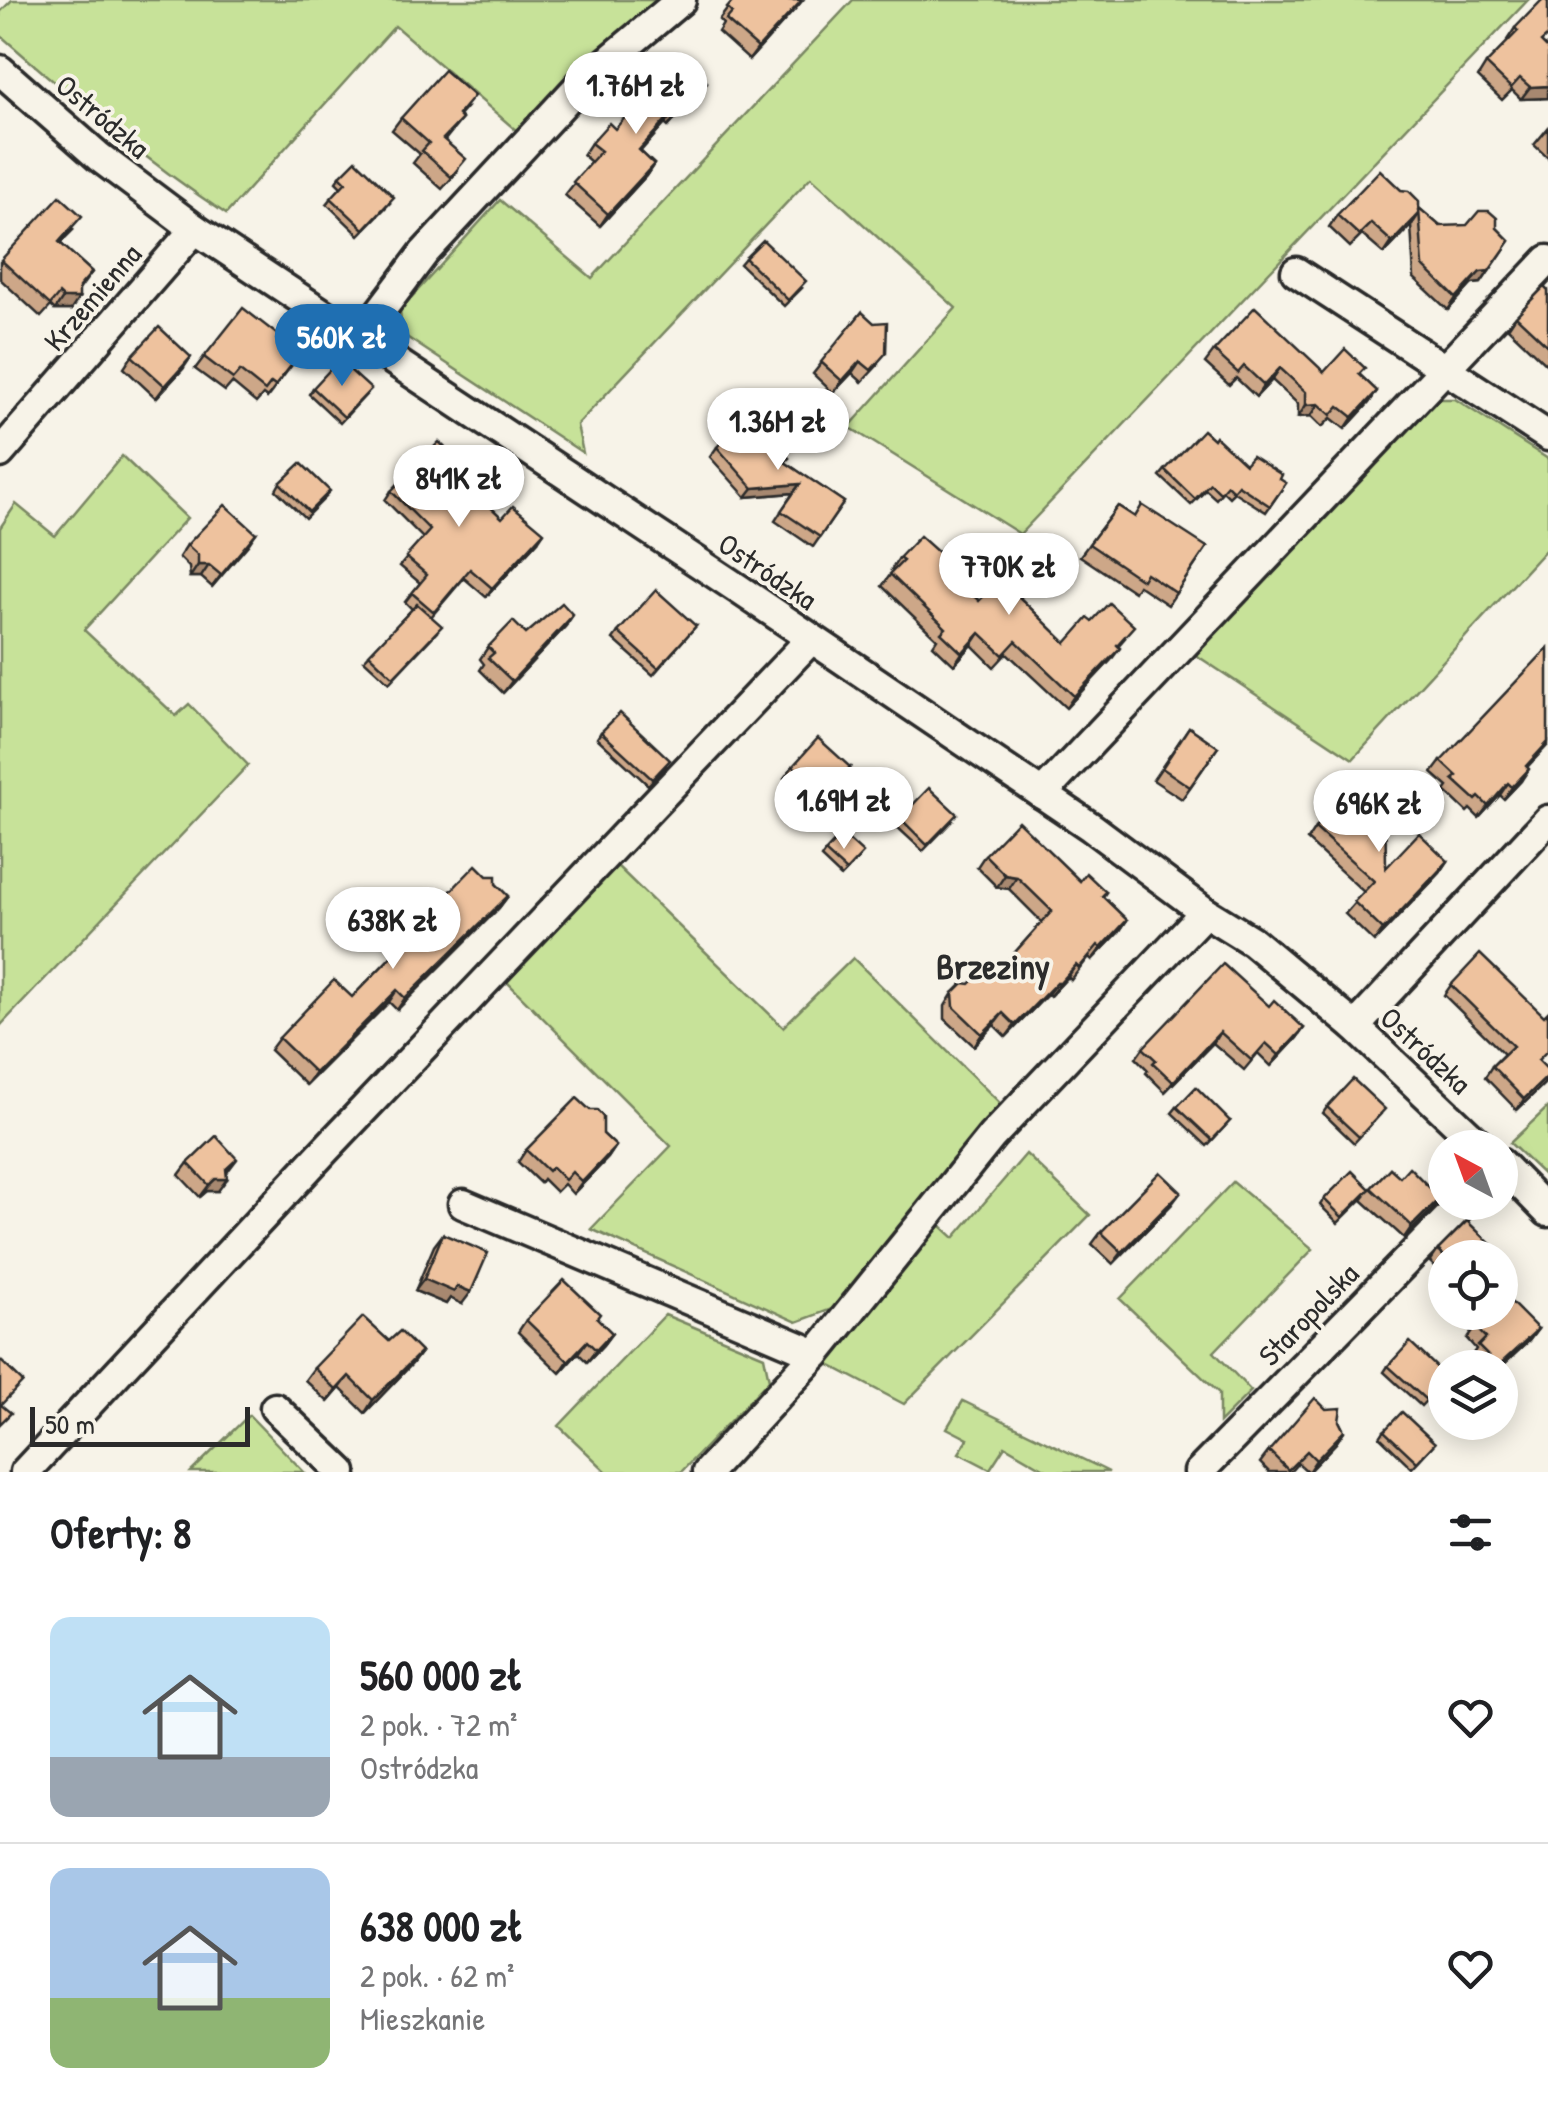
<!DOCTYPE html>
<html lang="pl">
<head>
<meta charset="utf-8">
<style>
	body { margin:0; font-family:"Patrick Hand",sans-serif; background:#f2f2f2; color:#202124; height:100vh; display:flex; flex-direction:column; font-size:38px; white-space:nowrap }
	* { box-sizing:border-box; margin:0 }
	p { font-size:32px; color:#757577 }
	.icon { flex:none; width:55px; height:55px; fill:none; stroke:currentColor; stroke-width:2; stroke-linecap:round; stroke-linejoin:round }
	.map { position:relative; height:1472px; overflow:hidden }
	.side { display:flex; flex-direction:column; background:#fff; flex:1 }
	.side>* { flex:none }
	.needle { width:65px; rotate:319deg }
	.buttons { position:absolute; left:1428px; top:1130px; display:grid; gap:20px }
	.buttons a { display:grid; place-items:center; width:90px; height:90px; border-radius:50%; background:#fff; box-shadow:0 5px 25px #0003; font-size:50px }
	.scale { position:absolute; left:30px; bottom:25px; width:220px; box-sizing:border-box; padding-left:10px; border:5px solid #2b2b2b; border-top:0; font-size:28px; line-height:35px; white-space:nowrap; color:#2b2b2b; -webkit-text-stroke:8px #f7f3e8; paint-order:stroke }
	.price { position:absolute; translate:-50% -85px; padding:0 22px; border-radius:35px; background:#fff; color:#222; font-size:32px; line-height:65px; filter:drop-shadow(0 2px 5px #0008) }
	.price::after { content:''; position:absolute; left:50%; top:60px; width:30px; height:22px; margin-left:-15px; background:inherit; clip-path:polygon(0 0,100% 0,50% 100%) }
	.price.current { background:#1f6fb2; color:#fff }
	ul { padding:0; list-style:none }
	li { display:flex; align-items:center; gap:30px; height:250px; padding:0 50px }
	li+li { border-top:2px solid #e0e0e0 }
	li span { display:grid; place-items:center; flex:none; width:280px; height:200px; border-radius:20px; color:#555 }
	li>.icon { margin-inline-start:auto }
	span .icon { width:120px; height:120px; fill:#fffc; stroke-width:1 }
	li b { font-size:42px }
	h2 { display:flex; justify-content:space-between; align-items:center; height:120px; padding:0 50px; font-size:42px }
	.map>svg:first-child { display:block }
	.green { fill:#c7e299; stroke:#798662; stroke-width:2.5 }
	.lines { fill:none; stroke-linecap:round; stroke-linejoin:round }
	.minor-casing { stroke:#2b2b2b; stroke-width:35 }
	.minor { stroke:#f7f3e8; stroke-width:28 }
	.wall { fill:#cda788; stroke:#2b2b2b; stroke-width:2.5 }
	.shaded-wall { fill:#a7886f; stroke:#2b2b2b; stroke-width:2.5 }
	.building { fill:#eec29e; stroke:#2b2b2b; stroke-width:2.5 }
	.labels { text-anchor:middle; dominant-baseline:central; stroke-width:8; stroke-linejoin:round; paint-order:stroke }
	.street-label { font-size:30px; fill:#2b2b2b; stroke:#f7f3e8 }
	.quarter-label { font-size:35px; font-weight:bold; fill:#2b2b2b; stroke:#f7f3e8 }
</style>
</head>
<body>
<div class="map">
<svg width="1548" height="1472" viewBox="0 0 1548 1472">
	<rect width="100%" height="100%" fill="#f7f3e8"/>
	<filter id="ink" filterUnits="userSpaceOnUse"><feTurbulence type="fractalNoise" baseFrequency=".01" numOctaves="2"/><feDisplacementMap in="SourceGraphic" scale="20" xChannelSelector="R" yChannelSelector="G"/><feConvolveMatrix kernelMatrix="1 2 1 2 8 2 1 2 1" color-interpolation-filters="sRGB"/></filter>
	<g filter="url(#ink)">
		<g class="green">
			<path d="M12 0H662L585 61 518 132 395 26 226 214C145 160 73 99 0 35V12Z"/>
			<path d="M853 0H1528L1020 534 849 427 956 308 811 177 577 425 583 453 402 334 400 310 500 200 592 278Z"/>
			<path d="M1439 399H1455L1548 459V547L1353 759 1190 651Z"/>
			<path d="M122 456 187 518 84 630 176 716 189 704 248 765 0 1026V528L16 504 55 536Z"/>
			<path d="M615 864 783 1027 853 958 1003 1106 832 1309 797 1322 591 1229 671 1146 507 982Z"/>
			<path d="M1548 1107V1179L1510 1143Z"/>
			<path d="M1026 1154 1090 1215 904 1404 826 1363 939 1224 954 1238Z"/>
			<path d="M1233 1182 1313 1249 1214 1352 1251 1391 1219 1423V1393L1120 1299Z"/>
			<path d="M665 1315 764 1356 769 1380 681 1472H607L559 1426Z"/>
			<path d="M963 1401 1109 1472H1050L1005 1446 990 1469 959 1453 968 1439 947 1428Z"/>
			<path d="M249 1415 304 1472H191Z"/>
		</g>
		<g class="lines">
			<defs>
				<g id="minor">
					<path d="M0 70 99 157 195 229 737 588 1091 827 1205 912 1252 941 1355 1027 1483 1148"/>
					<path d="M1296 272 1548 436"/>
					<path d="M360 338 424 253 580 85 681 0"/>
					<path d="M0 453 195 229"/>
					<path d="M1042 794 1548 260"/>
					<path d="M1355 1027 1548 820"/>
					<path d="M1500 1163 1548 1212"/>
					<path d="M463 1204 816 1354"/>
					<path d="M275 1408 342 1472"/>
					<path d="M25 1472 325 1150 811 639"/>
					<path d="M707 1472 816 1354 992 1136 1205 912"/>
					<path d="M1199 1472 1464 1202"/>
				</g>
			</defs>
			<use href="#minor" class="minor-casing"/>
			<use href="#minor" class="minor"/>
		</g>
		<g class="wall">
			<path d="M734 0H803L749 60 718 32 723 24 719 20Z"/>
			<path d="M1515 28 1543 44 1548 49V98L1521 99 1512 90 1502 100 1478 77 1486 64 1508 42 1507 40Z"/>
			<path d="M707 82 698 94 668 127 665 124 640 151 654 164 646 176 600 226 565 195 591 162 583 155 591 143Z"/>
			<path d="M466 108 459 116 462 119 445 140 458 171 442 189 413 163 420 154 392 130 401 118Z"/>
			<path d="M1548 128V158L1534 145Z"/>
			<path d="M340 176 390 203 359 235 327 204 341 187 336 182Z"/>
			<path d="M1419 208 1440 226 1497 228 1510 241 1481 283 1472 284 1448 310 1414 278 1411 225 1384 254 1362 235 1350 247 1329 227 1337 215Z"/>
			<path d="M74 229 60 243 92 272 79 290 71 310H55L51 306 41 317 0 279V262Z"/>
			<path d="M745 258 802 288 784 306 740 264Z"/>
			<path d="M1548 291V366L1508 328 1516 316Z"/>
			<path d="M862 312 878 365 862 382 852 373 833 393 813 374Z"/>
			<path d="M1214 351 1324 372 1360 375 1377 391 1369 403 1345 429 1331 418 1322 427 1311 416 1298 417V404L1272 380 1256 397 1236 378 1229 385 1205 363Z"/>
			<path d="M301 353 267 398 263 395 256 403 232 383 225 391 195 369 204 357Z"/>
			<path d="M132 356 183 369 156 398 124 368Z"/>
			<path d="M313 388 366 395 340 423 309 394Z"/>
			<path d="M776 444 786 463 844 502 813 547 775 521 793 493 746 497 710 457 717 447Z"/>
			<path d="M1245 464 1286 483 1266 512 1234 492 1229 497 1223 491 1216 499 1206 490 1191 505 1160 476 1165 470Z"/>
			<path d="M449 468 502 518 538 541 486 597 464 578 431 617 437 632 389 683 364 660 412 609 405 602 420 583 400 566 423 538 385 500 391 491Z"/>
			<path d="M280 483 326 497 305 518 276 490Z"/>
			<path d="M1118 506 1134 516 1207 547 1168 605 1138 585 1134 592 1080 556Z"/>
			<path d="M256 533 212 587 201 577H190L189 567 179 557 187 545Z"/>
			<path d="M899 558 950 563 946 569 979 601 1024 593 1020 598 1066 643 1092 621 1125 638 1118 646 1111 660 1066 708 1007 653 994 667 972 645 954 665 933 645 937 639 882 586 893 571 891 570Z"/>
			<path d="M696 626 653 675 613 639 618 632Z"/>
			<path d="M565 627 503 693 480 670 484 664 480 659 488 647 526 634Z"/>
			<path d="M1189 727 1218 747 1182 799 1153 780Z"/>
			<path d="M601 732 666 766 648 785 597 738Z"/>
			<path d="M1441 761 1527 767 1521 781 1504 799 1500 795 1479 818 1470 809 1467 812 1445 791 1448 787 1432 773Z"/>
			<path d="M793 766 850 767 841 779 816 807 784 778Z"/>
			<path d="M900 818 952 821 923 851 895 825Z"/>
			<path d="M1315 828 1386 868 1448 861 1440 873 1374 942 1345 914 1364 892 1307 840Z"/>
			<path d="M825 852 858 859 841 877 821 858Z"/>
			<path d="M985 855 1080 881 1106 892 1103 897 1127 920 1119 932 1092 960 1089 957 1071 980 1068 977 1050 996 1048 994 1006 1037 994 1025 974 1046 945 1019V1006L953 993 999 970 1042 922 1009 889 997 887 977 867Z"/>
			<path d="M496 884 508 896 499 908 397 1010 389 1002 306 1085 270 1050 279 1038 352 997 434 912 442 900Z"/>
			<path d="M1451 985 1548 1070V1078L1544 1084 1517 1110 1485 1077 1492 1066 1504 1054 1444 995Z"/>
			<path d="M1269 1006 1304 1028 1297 1038 1271 1066 1258 1053 1244 1070 1213 1043 1165 1092 1146 1073 1148 1070 1136 1058 1143 1048Z"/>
			<path d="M1177 1107 1230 1121 1207 1146 1172 1113Z"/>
			<path d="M1327 1107 1380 1115 1354 1143 1323 1113Z"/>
			<path d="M603 1134 616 1146 608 1158 573 1194 564 1184 556 1192 543 1179 540 1183 518 1162 526 1150Z"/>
			<path d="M188 1163 228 1171 218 1191H207L200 1197 179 1175Z"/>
			<path d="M1390 1168 1432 1210 1404 1238 1362 1200 1366 1195 1338 1223 1320 1205 1324 1199 1370 1189Z"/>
			<path d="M1172 1204 1113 1264 1092 1244 1101 1232Z"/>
			<path d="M443 1234 462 1304 450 1298 446 1304 415 1291 434 1246Z"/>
			<path d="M1438 1250 1445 1258V1277L1430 1262Z"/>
			<path d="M597 1319 612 1333 603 1345 587 1362 578 1353 560 1373 518 1332 526 1320Z"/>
			<path d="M1475 1327 1538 1329 1529 1341 1500 1368H1480L1470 1358 1476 1349 1467 1339Z"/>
			<path d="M389 1341 421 1352 412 1364 365 1413 340 1388 328 1402 305 1380 314 1368Z"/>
			<path d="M1388 1366 1445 1380 1421 1406 1384 1372Z"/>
			<path d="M1339 1421 1344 1431 1336 1443 1308 1472 1298 1463 1290 1472H1269L1260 1463 1269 1451Z"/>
			<path d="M1384 1431 1435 1443 1412 1468 1380 1437Z"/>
		</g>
		<g class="shaded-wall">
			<path d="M802 0 798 6 749 60 758 48Z"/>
			<path d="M707 82 698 94 668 127 676 115Z"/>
			<path d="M1548 86V98L1521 99 1530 87Z"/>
			<path d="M673 112 665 124 631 162 639 150Z"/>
			<path d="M654 164 646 176 600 226 608 214Z"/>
			<path d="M1419 214 1411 226 1384 254 1392 242Z"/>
			<path d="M1489 271 1481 283 1472 284 1448 310 1456 298 1480 272Z"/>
			<path d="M92 272 71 298H79L71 310H55L63 298 79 287Z"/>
			<path d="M191 357 183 369 156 398 165 386Z"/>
			<path d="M860 361 852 373 833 393 842 381Z"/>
			<path d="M1280 368 1272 380 1256 397 1264 385Z"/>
			<path d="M1377 391 1369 403 1345 429 1353 417Z"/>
			<path d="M1319 404 1311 416 1298 417 1306 405Z"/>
			<path d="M800 484 793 493 746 497 753 488Z"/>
			<path d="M544 532 538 541 486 597 492 588Z"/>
			<path d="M256 533 248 545 212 587 221 575Z"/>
			<path d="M198 565H209L201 577H190Z"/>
			<path d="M573 615 565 627 503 693 512 681Z"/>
			<path d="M980 633 972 645 954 665 962 653Z"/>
			<path d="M1120 648 1111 660 1066 708 1074 696Z"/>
			<path d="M1548 742V745L1517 778 1526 766Z"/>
			<path d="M850 767 841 779 816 807 824 795Z"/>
			<path d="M1529 769 1521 781 1504 799 1512 787Z"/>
			<path d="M1508 783 1500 795 1479 818 1488 806Z"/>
			<path d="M1448 861 1440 873 1374 942 1383 930Z"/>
			<path d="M1005 875 1017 877 1009 889 997 887Z"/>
			<path d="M508 896 499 908 397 1010 405 998Z"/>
			<path d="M1127 920 1119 932 1092 960 1101 948Z"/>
			<path d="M1076 965 1068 977 1050 996 1059 984Z"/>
			<path d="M1057 982 1048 994 1006 1037 1015 1025Z"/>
			<path d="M397 990 389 1002 306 1085 315 1073Z"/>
			<path d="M1003 1013 994 1025 974 1046 982 1034Z"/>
			<path d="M1304 1028 1297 1038 1271 1066 1279 1055Z"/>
			<path d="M1220 1032 1213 1043 1165 1092 1173 1082Z"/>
			<path d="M1548 1076 1544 1084 1517 1110 1524 1099Z"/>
			<path d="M616 1146 608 1158 573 1194 582 1182Z"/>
			<path d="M237 1159 228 1171 220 1179H227L218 1191H207L200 1197 209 1185Z"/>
			<path d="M1181 1192 1172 1204 1113 1264 1122 1252Z"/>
			<path d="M1440 1198 1432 1210 1404 1238 1412 1226Z"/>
			<path d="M424 1279 457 1286 471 1292 462 1304 450 1298 446 1304 415 1291Z"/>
			<path d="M1538 1329 1529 1341 1500 1368H1497Z"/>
			<path d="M612 1333 603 1345 587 1362 596 1350Z"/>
			<path d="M587 1341 578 1353 560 1373 568 1361Z"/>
			<path d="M421 1352 412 1364 365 1413 373 1400Z"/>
			<path d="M349 1376 340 1388 328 1402 336 1390Z"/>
			<path d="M1344 1431 1336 1443 1308 1472 1316 1460Z"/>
		</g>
		<g class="building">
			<path d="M734 0H802L758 48 726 20 732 13 727 8Z"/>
			<path d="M1542 0H1546L1548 2V36L1541 42 1548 49V86L1530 87 1520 78 1511 88 1486 64 1518 31 1515 28Z"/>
			<path d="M678 56 707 82 676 115 673 112 639 150 654 164 608 214 573 182 601 151 591 143 609 123 615 129Z"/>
			<path d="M444 70 474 96 458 115 462 119 443 139 466 159 451 177 422 151 429 143 401 118Z"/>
			<path d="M356 160 394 197 364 229 331 198 346 182 340 176Z"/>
			<path d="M1380 170 1401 190 1409 191 1419 201V208L1440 226 1467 225 1479 211H1489L1497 218V228L1510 241 1489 271 1480 272 1456 298 1423 266 1419 209V214L1392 242 1371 223 1359 235 1337 215Z"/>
			<path d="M60 196 82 216 59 242 92 272 79 287V298H63L59 294 50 305 1 260Z"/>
			<path d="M763 240 806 281 788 300 745 258Z"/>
			<path d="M1544 287 1548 291V346L1516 316Z"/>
			<path d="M1255 307 1324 372 1345 349 1365 368 1359 374 1377 391 1353 417 1339 406 1331 415 1319 404 1306 405V392L1280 368 1264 385 1244 366 1238 373 1214 351Z"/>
			<path d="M243 308 301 353 275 386 271 383 265 391 240 371 233 379 204 357Z"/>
			<path d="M862 312 874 323 887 322 886 353 871 370 860 361 842 381 821 362Z"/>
			<path d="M159 327 191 357 165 386 132 356Z"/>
			<path d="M339 360 371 389 344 417 313 388Z"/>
			<path d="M752 409 778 433 776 444 789 458 785 462 844 502 820 537 781 511 800 484 753 488 717 447Z"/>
			<path d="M1203 430 1213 439 1215 436 1245 464 1252 456 1282 475 1280 479 1286 483 1270 506 1238 485 1233 491 1227 485 1220 493 1210 483 1195 499 1165 470Z"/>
			<path d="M439 442 456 458 448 466 502 518 513 506 544 532 492 588 470 569 434 612 412 593 427 575 406 557 430 530 391 491Z"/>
			<path d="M301 463 330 491 309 512 280 483Z"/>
			<path d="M225 505 256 533 221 575 209 565H198V555L187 545Z"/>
			<path d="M1142 505 1207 547 1176 593 1146 573 1142 580 1089 544 1118 506 1135 517Z"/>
			<path d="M920 536 950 563 945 568 979 601 1014 564 1033 581 1019 597 1066 643 1088 618 1092 621 1109 603 1134 626 1117 645 1120 648 1074 696 1016 641 1003 655 980 633 962 653 941 633 946 628 890 574 903 561 899 558Z"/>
			<path d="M656 590 696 626 658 668 618 632Z"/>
			<path d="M562 603 573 615 512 681 488 658 494 653 488 647 513 621 526 634Z"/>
			<path d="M417 604 442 626 393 677 369 654Z"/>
			<path d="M1548 648V742L1526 766 1529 769 1512 787 1508 783 1488 806 1479 797 1476 800 1453 779 1457 776 1441 761Z"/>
			<path d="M620 713 670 760 652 779 601 732Z"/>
			<path d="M1189 727 1218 747 1190 787 1162 768Z"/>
			<path d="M818 738 850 767 824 795 793 766Z"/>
			<path d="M1357 782 1372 795 1385 793 1386 868 1419 833 1448 861 1383 930 1354 902 1374 881 1315 828Z"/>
			<path d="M929 788 957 814 927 845 900 818Z"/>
			<path d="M1018 821 1080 881 1086 873 1106 892 1102 896 1127 920 1101 948 1098 945 1079 968 1076 965 1059 984 1057 982 1015 1025 1003 1013 982 1034 954 1007 953 993 963 983 970 984 992 962 999 970 1052 911 1017 877 1005 875 985 855Z"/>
			<path d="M842 834 863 853 846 871 825 852Z"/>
			<path d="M476 865 487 876H496V884L508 896 405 998 397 990 315 1073 279 1038 334 980 352 997 445 902 442 900Z"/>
			<path d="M1480 954 1544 1016 1548 1012V1050L1538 1060 1548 1070V1076L1524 1099 1492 1066 1513 1046 1451 985Z"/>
			<path d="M1223 964 1269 1006 1274 1000 1304 1028 1279 1055 1266 1043 1251 1060 1220 1032 1173 1082 1153 1063 1156 1060 1143 1048Z"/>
			<path d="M1353 1079 1385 1109 1359 1137 1327 1107Z"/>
			<path d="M1196 1087 1230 1121 1212 1140 1177 1107Z"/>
			<path d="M577 1098 590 1110H597L603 1117V1134L616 1146 582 1182 572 1172 565 1180 552 1167 548 1171 526 1150Z"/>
			<path d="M216 1136 237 1159 226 1169 227 1179H215L209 1185 188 1163Z"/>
			<path d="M1409 1167 1440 1198 1412 1226 1371 1188 1390 1168 1400 1177Z"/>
			<path d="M1352 1171 1370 1189 1342 1217 1324 1199Z"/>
			<path d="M1160 1172 1181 1192 1122 1252 1101 1232Z"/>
			<path d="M1467 1221 1500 1253 1496 1258H1446L1438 1250Z"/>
			<path d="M443 1234 488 1253 471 1292 457 1286 454 1292 424 1279Z"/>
			<path d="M564 1280 600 1314 597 1318 612 1333 596 1350 587 1341 568 1361 526 1320Z"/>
			<path d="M1506 1297 1538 1329 1498 1366 1478 1346 1486 1338 1475 1327 1490 1312H1500V1303Z"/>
			<path d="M363 1317 389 1341 400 1331 421 1352 373 1400 349 1376 336 1390 314 1368Z"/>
			<path d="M1410 1342 1445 1375V1379L1426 1400 1388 1366Z"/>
			<path d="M0 1360 23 1382 1 1405 11 1413 0 1424Z"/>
			<path d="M1315 1398 1326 1409 1341 1408 1339 1421 1344 1431 1316 1460 1307 1451 1288 1470 1269 1451Z"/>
			<path d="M1402 1412 1435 1443 1417 1462 1384 1431Z"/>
		</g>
	</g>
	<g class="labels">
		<g class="street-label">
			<text transform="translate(103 116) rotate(40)">Ostródzka</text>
			<text transform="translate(92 297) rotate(-49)">Krzemienna</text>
			<text transform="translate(768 571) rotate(34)">Ostródzka</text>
			<text transform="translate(1426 1050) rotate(43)">Ostródzka</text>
			<text transform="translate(1308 1314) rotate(-46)">Staropolska</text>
		</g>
		<g class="quarter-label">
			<text x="993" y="966">Brzeziny</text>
		</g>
	</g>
</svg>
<div class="buttons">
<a><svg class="needle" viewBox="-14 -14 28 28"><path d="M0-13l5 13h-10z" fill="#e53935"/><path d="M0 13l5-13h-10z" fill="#757577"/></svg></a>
<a><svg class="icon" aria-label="locate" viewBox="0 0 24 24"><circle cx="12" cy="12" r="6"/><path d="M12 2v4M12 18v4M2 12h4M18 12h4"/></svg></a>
<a><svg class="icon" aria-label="layers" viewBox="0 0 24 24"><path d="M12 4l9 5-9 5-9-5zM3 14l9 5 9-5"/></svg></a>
</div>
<div class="scale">50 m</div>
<b class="price" style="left:636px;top:137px">1.76M zł</b>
<b class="price current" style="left:342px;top:389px">560K zł</b>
<b class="price" style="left:778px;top:473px">1.36M zł</b>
<b class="price" style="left:459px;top:530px">841K zł</b>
<b class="price" style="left:1009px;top:618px">770K zł</b>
<b class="price" style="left:844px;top:852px">1.69M zł</b>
<b class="price" style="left:1379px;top:855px">696K zł</b>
<b class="price" style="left:393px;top:972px">638K zł</b>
</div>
<section class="side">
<h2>Oferty: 8<svg class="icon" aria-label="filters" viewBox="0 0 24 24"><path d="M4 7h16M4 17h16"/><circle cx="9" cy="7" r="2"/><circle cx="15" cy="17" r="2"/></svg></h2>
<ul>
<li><span style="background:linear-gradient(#bfe0f5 70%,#9aa5b1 0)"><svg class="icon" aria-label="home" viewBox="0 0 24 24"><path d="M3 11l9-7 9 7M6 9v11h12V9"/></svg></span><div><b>560 000 zł</b><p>2 pok. · 72 m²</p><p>Ostródzka</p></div><svg class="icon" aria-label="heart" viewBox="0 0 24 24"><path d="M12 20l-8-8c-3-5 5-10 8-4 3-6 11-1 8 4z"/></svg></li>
<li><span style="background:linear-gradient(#a9c7e8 65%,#8fb573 0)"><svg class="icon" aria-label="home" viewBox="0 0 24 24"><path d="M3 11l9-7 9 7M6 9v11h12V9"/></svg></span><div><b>638 000 zł</b><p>2 pok. · 62 m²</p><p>Mieszkanie</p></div><svg class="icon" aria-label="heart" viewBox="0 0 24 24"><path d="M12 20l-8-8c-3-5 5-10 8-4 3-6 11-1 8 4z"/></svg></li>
</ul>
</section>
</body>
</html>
